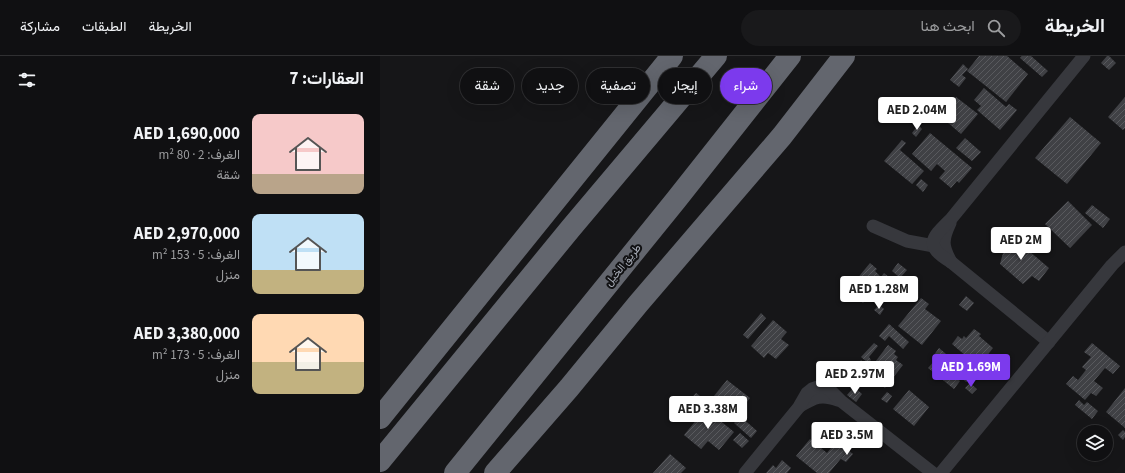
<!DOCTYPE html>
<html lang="ar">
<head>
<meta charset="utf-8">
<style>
	body { margin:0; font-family:"Source Sans 3",Vazirmatn,sans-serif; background:#19191b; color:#f1f3f6; direction:rtl; height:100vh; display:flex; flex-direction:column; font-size:15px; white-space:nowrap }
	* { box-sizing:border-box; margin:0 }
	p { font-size:13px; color:#9c9d9f }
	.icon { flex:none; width:22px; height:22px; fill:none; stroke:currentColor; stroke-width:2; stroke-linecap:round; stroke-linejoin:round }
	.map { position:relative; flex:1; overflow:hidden; direction:ltr }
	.details { display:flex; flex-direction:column; background:#101012; width:380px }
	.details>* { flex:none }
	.hud { position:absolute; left:12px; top:12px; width:380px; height:36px; direction:rtl; display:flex; gap:8px }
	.controls { position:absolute; left:697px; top:369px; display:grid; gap:8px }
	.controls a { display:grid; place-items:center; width:36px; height:36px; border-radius:50%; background:#101012; box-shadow:0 4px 16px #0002,0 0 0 1px #303032; font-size:20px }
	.price { position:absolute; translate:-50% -34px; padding:0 9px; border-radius:4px; background:#fff; color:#222; font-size:13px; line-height:26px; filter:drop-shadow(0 1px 2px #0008) }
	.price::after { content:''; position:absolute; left:50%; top:24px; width:12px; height:9px; margin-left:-6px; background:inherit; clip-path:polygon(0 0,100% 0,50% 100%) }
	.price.current { background:#7c3aed; color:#fff }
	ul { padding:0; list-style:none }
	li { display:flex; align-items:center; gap:12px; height:100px; padding:0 16px }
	li span { display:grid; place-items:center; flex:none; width:112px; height:80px; border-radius:8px; color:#555 }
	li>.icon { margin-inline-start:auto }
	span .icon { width:48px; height:48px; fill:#fffc; stroke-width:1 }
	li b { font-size:17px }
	h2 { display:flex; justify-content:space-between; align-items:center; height:48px; padding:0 16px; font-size:17px }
	.tag { padding:0 14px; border-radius:18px; background:#101012; box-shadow:0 4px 16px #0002,0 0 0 1px #303032; font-size:14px; line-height:36px }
	.tag.current { background:#7c3aed; color:#fff }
	header { display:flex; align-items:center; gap:24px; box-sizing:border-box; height:56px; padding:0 20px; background:#101012; border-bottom:1px solid #303032 }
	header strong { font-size:19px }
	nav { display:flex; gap:22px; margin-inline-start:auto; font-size:14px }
	.search { width:280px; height:36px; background:#19191b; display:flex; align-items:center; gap:10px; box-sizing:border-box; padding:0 14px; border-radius:22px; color:#9c9d9f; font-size:15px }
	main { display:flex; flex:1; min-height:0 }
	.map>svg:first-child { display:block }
	.building { fill:url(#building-hatch) }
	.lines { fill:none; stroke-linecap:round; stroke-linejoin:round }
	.street { stroke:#37383d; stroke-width:13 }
	.highway { stroke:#63666e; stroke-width:22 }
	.labels { text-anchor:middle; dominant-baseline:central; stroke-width:4; stroke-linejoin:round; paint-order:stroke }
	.street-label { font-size:11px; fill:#a8adb8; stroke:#111113 }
</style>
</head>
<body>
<header>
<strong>الخريطة</strong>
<div class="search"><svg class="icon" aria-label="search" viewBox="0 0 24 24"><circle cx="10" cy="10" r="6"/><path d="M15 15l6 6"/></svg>ابحث هنا</div>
<nav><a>الخريطة</a><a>الطبقات</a><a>مشاركة</a></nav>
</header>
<main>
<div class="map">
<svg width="745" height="417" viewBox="0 0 745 417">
	<defs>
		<pattern id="building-hatch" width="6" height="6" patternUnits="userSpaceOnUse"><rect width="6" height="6" fill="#404145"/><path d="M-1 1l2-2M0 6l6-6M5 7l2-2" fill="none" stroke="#595a5e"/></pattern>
	</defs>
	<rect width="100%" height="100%" fill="#161618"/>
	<g class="building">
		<path d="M599 0H627L648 18 626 46 587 15Z"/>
		<path d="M642 0H651L668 15 662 21 640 2Z"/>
		<path d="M727 0H729L736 7 729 14 721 7Z"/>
		<path d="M583 8 588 13 582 19 586 22 579 31 570 24Z"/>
		<path d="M604 32 626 51 629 48 637 54 620 74 597 54 601 50 594 44Z"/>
		<path d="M576 41 598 58 581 78 560 60Z"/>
		<path d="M745 41V72L743 74 728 61Z"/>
		<path d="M690 61 721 87 687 128 655 102Z"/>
		<path d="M538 69 542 73 536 81 532 77Z"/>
		<path d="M550 77 592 112 579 127 577 125 571 132 559 122 565 115 557 108 551 115 532 98Z"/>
		<path d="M585 82 601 96 592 105 576 92Z"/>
		<path d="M522 84 526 87 520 94 544 115 532 128 504 105Z"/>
		<path d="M541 123 548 129 543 136 536 129Z"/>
		<path d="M688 145 712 169 690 192 665 168Z"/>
		<path d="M712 149 730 163 723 172 705 157Z"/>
		<path d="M629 178 669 212 659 225 652 220 643 228 620 208 623 197 618 191Z"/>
		<path d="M490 207 497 213 495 215 501 221 504 217 514 225 499 243 476 224Z"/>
		<path d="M518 207 527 214 520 222 512 215Z"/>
		<path d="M473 227 488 241 483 247 468 233Z"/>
		<path d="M586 240 594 247 587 255 579 249Z"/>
		<path d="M541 242 549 248 545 253 561 265 542 289 518 270Z"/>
		<path d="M499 249 504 253 500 259 494 254Z"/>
		<path d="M381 257 386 262 368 283 363 279Z"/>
		<path d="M393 264 407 276 401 283 409 289 396 303 388 297 384 302 371 290Z"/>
		<path d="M509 268 529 286 523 293 509 280 505 285 499 280Z"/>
		<path d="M594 273 601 278 599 280 613 292 604 303 607 305 601 313 572 288 578 280 582 283 584 280 586 282Z"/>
		<path d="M494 287 498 290 489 301 491 304 488 307 481 301Z"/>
		<path d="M712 287 740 310 733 318 725 312 714 325 723 332 716 340 711 337 705 344 686 328 693 320 698 324 706 314 702 311 711 301 704 296Z"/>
		<path d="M508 289 516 295 514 298 518 301 516 304 523 309 505 332 486 318Z"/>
		<path d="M559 292 592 320 586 326 554 299Z"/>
		<path d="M481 304 484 308 479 315 478 329H472V315Z"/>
		<path d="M555 304 580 325 574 333 548 312Z"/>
		<path d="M347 324 370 342 353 364 329 346Z"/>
		<path d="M590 327 597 333 592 338 585 332Z"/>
		<path d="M474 331 482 338 476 346 467 339Z"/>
		<path d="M745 332V372L726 356Z"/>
		<path d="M529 334 549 351 534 370 513 353Z"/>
		<path d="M507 336 512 340 507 347 501 343Z"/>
		<path d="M316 337 320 340 308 353 311 355 308 359 301 353Z"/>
		<path d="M699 344 704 349 707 346 718 355 712 363 695 349Z"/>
		<path d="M320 348 354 376 339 394 328 385 321 393 304 379 318 362 313 358Z"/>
		<path d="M360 360 377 375 371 382 354 367Z"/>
		<path d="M451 370 473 388 449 417H437L416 400 430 383 447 397 455 387 445 379Z"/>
		<path d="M743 374 745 376V381L743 384 738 379Z"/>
		<path d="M360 377 369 385 362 392 353 384Z"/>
		<path d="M468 394 473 398 466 406 461 403Z"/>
		<path d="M290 398 306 412 301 417H273Z"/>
		<path d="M402 404 411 412 407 417H386L393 409 396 412Z"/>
	</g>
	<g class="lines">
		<g class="street">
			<path d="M570 167C562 184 562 190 571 206"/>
			<path d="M493 170 527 185 554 190"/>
			<path d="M669 286 571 206C543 189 552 182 571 163L704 0"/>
			<path d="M420 350C435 341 441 338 458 344"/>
			<path d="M365 417 419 351 427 337 432 333 438 331H444L450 334 461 345 553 417"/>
			<path d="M561 417 732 209 745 196"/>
		</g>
		<g class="highway">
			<path d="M0 362 292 0"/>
			<path d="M0 405 191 172 336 0"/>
			<path d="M75 417 296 144 410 0"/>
			<path d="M115 417 189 332 258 248 402 80 464 0"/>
		</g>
	</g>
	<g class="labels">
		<g class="street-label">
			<text transform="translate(243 209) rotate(-51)">طريق الخيل</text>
		</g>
	</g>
</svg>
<div class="controls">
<a><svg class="icon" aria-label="layers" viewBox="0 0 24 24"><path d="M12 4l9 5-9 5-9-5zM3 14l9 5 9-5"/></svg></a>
</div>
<b class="price" style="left:537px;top:75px">AED 2.04M</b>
<b class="price" style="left:641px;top:205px">AED 2M</b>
<b class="price" style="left:499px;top:254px">AED 1.28M</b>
<b class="price current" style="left:591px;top:332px">AED 1.69M</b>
<b class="price" style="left:475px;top:339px">AED 2.97M</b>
<b class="price" style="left:328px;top:374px">AED 3.38M</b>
<b class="price" style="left:467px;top:400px">AED 3.5M</b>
<div class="hud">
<a class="tag current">شراء</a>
<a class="tag">إيجار</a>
<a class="tag">تصفية</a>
<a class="tag">جديد</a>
<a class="tag">شقة</a>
</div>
</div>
<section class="details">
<h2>العقارات: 7<svg class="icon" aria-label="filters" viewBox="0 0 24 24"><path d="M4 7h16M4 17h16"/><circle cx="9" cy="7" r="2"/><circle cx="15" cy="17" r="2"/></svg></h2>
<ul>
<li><span style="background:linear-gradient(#f6c9c9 75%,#b9a48a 0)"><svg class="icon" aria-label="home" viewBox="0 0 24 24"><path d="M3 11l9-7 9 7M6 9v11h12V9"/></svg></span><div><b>AED 1,690,000</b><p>الغرف: 2 · 80 m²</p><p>شقة</p></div></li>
<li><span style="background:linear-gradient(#bfe0f5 70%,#c2b280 0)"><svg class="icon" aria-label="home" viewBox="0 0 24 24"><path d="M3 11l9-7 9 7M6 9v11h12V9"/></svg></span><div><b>AED 2,970,000</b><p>الغرف: 5 · 153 m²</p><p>منزل</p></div></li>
<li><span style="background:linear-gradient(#ffd9b3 60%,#c2b280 0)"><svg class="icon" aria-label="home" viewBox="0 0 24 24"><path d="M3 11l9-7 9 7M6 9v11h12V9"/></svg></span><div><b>AED 3,380,000</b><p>الغرف: 5 · 173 m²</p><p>منزل</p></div></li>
</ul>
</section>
</main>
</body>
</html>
